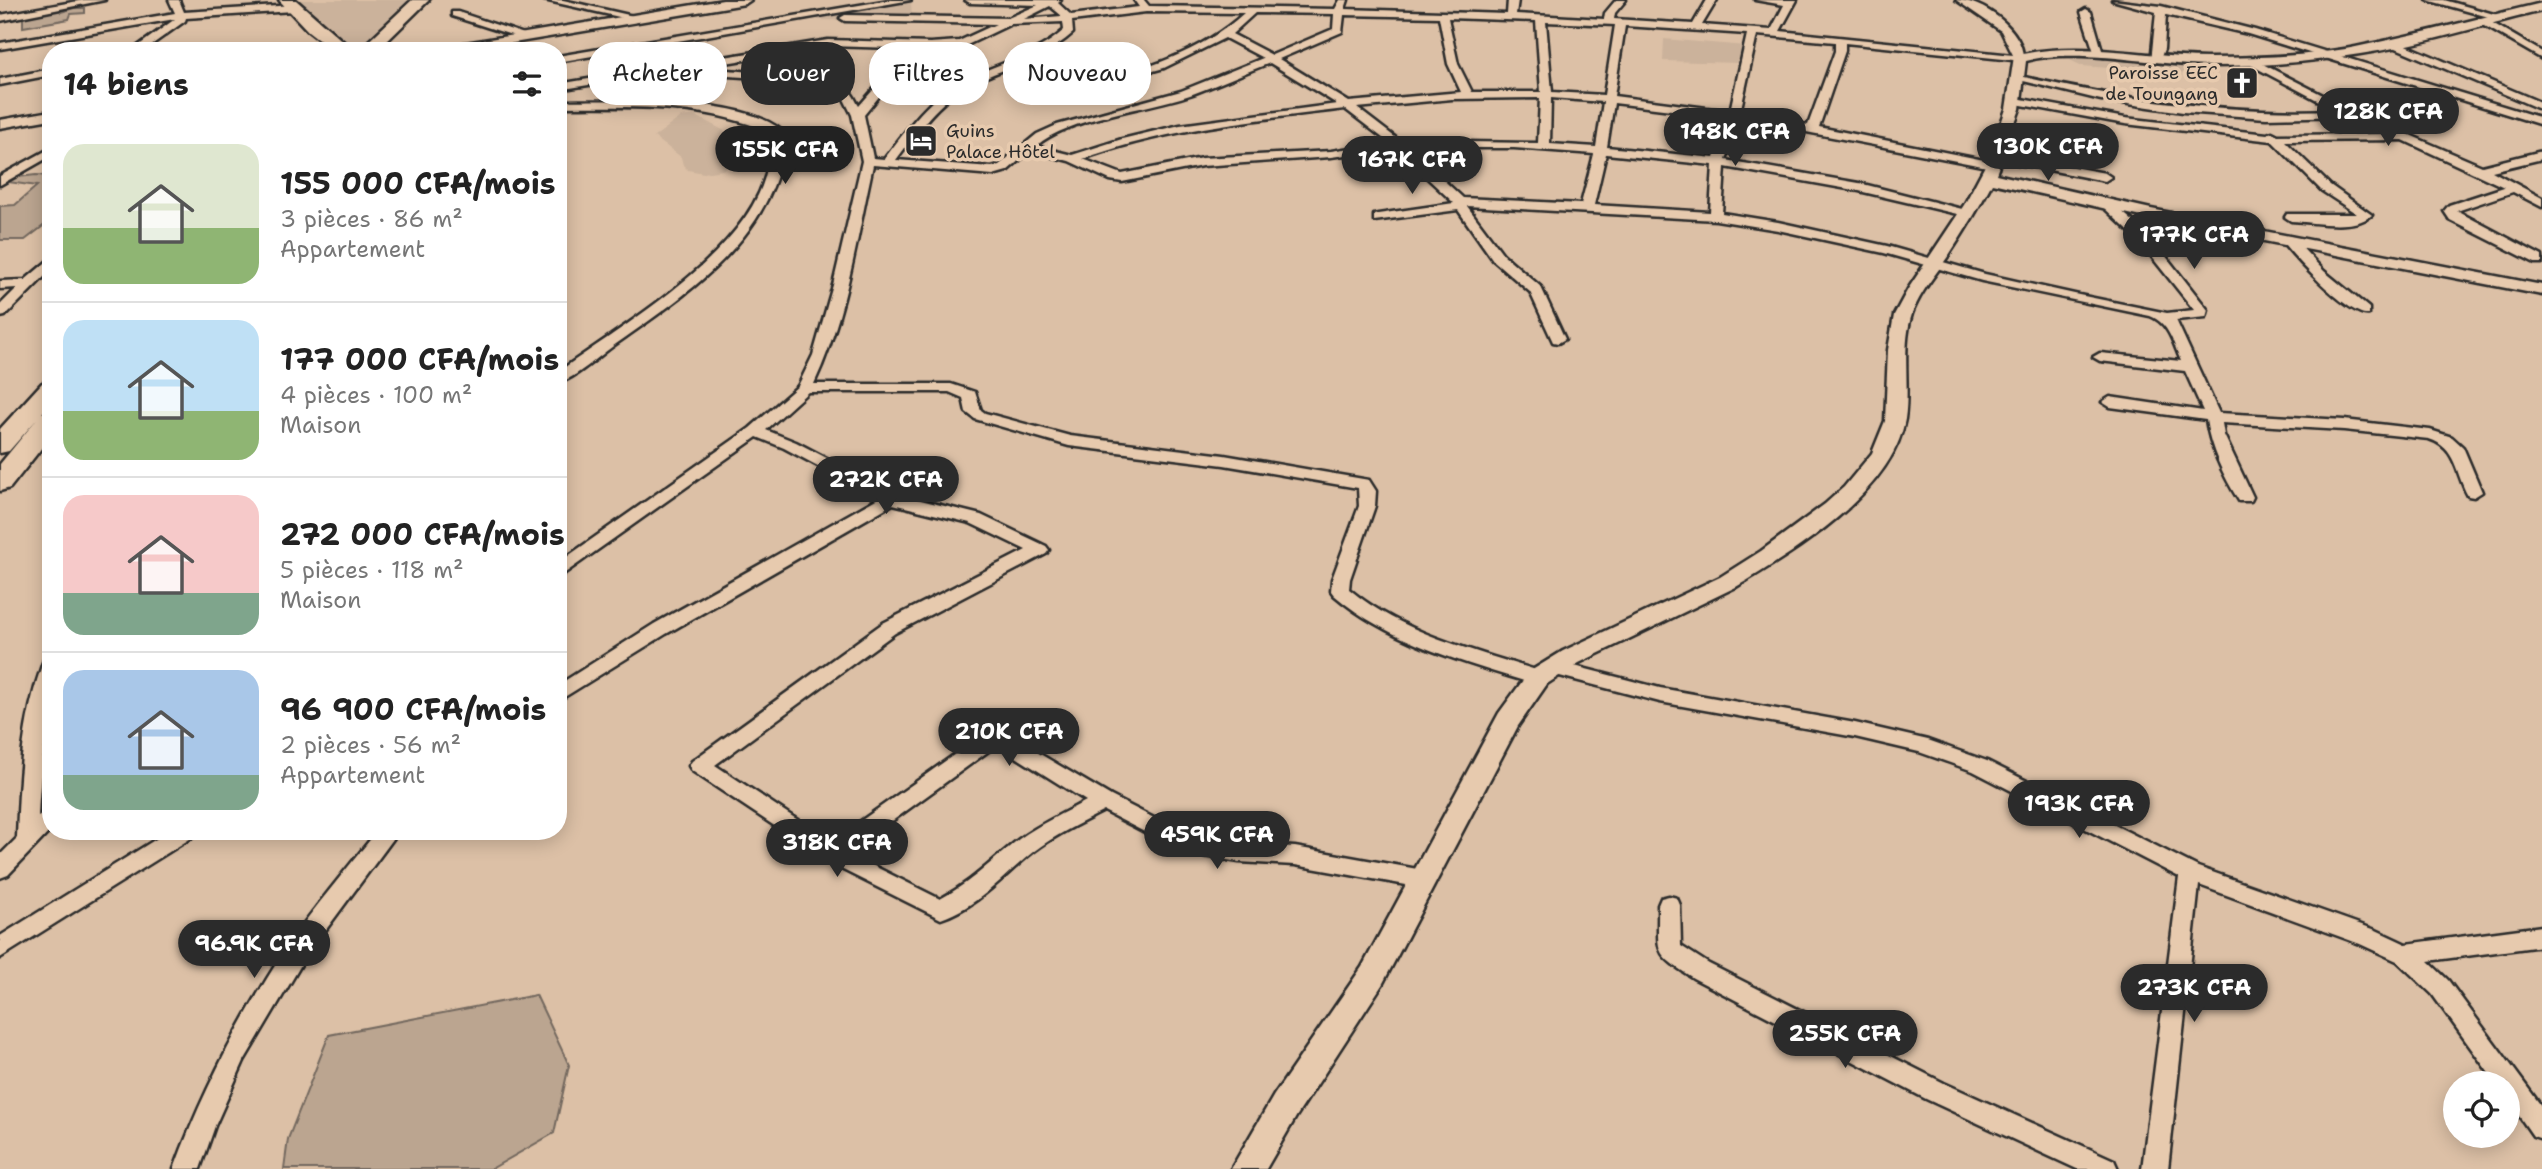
<!DOCTYPE html>
<html lang="fr">
<head>
<meta charset="utf-8">
<style>
	body { margin:0; font-family:"Shantell Sans",sans-serif; background:#f2f2f2; color:#222; height:100vh; display:flex; flex-direction:column; font-size:26px; white-space:nowrap }
	* { box-sizing:border-box; margin:0 }
	p { font-size:23px; color:#767676 }
	.icon { flex:none; width:38px; height:38px; fill:none; stroke:currentColor; stroke-width:2; stroke-linecap:round; stroke-linejoin:round }
	.map { position:relative; flex:1; overflow:hidden }
	.drawer { position:absolute; left:42px; top:42px; width:525px; height:798px; display:flex; flex-direction:column; background:#fff; border-radius:28px; box-shadow:0 4px 18px #0003 }
	.drawer>* { flex:none }
	.hud { position:absolute; left:588px; top:42px; width:665px; height:63px; display:flex; gap:14px }
	.controls { position:absolute; left:2443px; top:1071px; display:grid; gap:14px }
	.controls a { display:grid; place-items:center; width:77px; height:77px; border-radius:50%; background:#fff; box-shadow:0 4px 18px #0003; font-size:35px }
	.price { position:absolute; translate:-50% -60px; padding:0 16px; border-radius:24px; background:#2b2b2b; color:#fff; font-size:23px; line-height:46px; filter:drop-shadow(0 2px 4px #0008) }
	.price::after { content:''; position:absolute; left:50%; top:42px; width:21px; height:16px; margin-left:-10px; background:inherit; clip-path:polygon(0 0,100% 0,50% 100%) }
	.price.selected { background:#222; color:#fff }
	ul { padding:0; list-style:none }
	li { display:flex; align-items:center; gap:21px; height:175px; padding:0 21px }
	li+li { border-top:2px solid #e0e0e0 }
	li span { display:grid; place-items:center; flex:none; width:196px; height:140px; border-radius:21px; color:#555 }
	li>.icon { margin-inline-start:auto }
	span .icon { width:84px; height:84px; fill:#fffc; stroke-width:1 }
	li b { font-size:30px }
	h2 { display:flex; justify-content:space-between; align-items:center; height:84px; padding:0 21px; font-size:30px }
	.pill { padding:0 24px; border-radius:28px; background:#fff; box-shadow:0 4px 18px #0003; font-size:24px; line-height:63px }
	.pill.selected { background:#2b2b2b; color:#fff }
	.map>svg:first-child { display:block }
	.built { fill:#cbb29b }
	.green { fill:#bba590; stroke:#73685e; stroke-width:2 }
	.lines { fill:none; stroke-linecap:round; stroke-linejoin:round }
	.minor-casing { stroke:#2b2b2b; stroke-width:5 }
	.tertiary-casing { stroke:#2b2b2b; stroke-width:5 }
	.trunk-casing { stroke:#2b2b2b; stroke-width:5 }
	.minor { fill:#e7caae; fill-rule:evenodd }
	.tertiary { fill:#e7caae; fill-rule:evenodd }
	.trunk { fill:#e7caae; fill-rule:evenodd }
	.labels { text-anchor:middle; dominant-baseline:central; stroke-width:7; stroke-linejoin:round; paint-order:stroke }
	.far-poi-label { font-size:18px; fill:#2b2b2b; stroke:#e7caae; text-anchor:end }
</style>
</head>
<body>
<div class="map">
<svg width="2542" height="1169" viewBox="0 0 2542 1169">
	<rect width="100%" height="100%" fill="#dcc0a6"/>
	<filter id="ink" filterUnits="userSpaceOnUse"><feTurbulence type="fractalNoise" baseFrequency=".0143" numOctaves="2"/><feDisplacementMap in="SourceGraphic" scale="14" xChannelSelector="R" yChannelSelector="G"/><feConvolveMatrix kernelMatrix="1 2 1 2 8 2 1 2 1" color-interpolation-filters="sRGB"/></filter>
	<g filter="url(#ink)">
		<g class="built">
			<path d="M296 0H413L367 40 341 44Z"/>
			<path d="M911 0 912 22 818 20 816 16Z"/>
			<path d="M1664 39 1746 46 1741 63 1663 61Z"/>
			<path d="M2076 56 2198 66 2205 75 2082 66 2068 59Z"/>
			<path d="M694 115 736 137 741 144 736 150 740 162 722 170 704 173 688 170 683 165 681 157 654 137 681 117Z"/>
		</g>
		<g class="green">
			<path d="M74 8H85V13L71 14 69 19 23 27V17L60 10 61 12Z"/>
			<path d="M36 175 51 176V220L25 240H0V206L15 205 37 186 8 182 18 177Z"/>
			<path d="M536 995 569 1065 554 1133 491 1169H284L288 1139 329 1035Z"/>
		</g>
		<g class="lines">
			<defs>
				<g id="minor">
					<path d="M84 0H105L0 21V15Z"/>
					<path d="M169 0H179L184 12 294 5 299 8 294 11 186 18 185 21 143 51H131L175 19 0 49V43L175 13Z"/>
					<path d="M544 0H563L642 18 637 21Z"/>
					<path d="M889 0H911L558 62V56Z"/>
					<path d="M965 0H1061L1058 3 1071 15 1139 7 1134 0H1144L1149 6 1335 9 1340 0H1348L1345 9 1507 14 1508 0H1518L1516 14 1604 19 1605 13 1616 0H1626L1615 13 1614 19 1693 24 1707 0H1717L1702 25 1771 30 1784 5 1755 0H1797L1780 31 2013 55 2001 31 1956 0C1983 0 2026 31 2023 61L1845 43V51L1819 127 1994 162 1998 163V169L1739 119 1726 160 1859 183 1970 211V217L1859 191 1725 167 1722 213 1778 222 1887 246 1985 274 2079 295 2167 313 2194 310 2140 242 2101 205 2107 201 2111 202 2150 236 2208 310 2206 317 2176 320 2219 413 2344 420 2430 430 2452 437 2463 447 2482 492 2474 497 2468 496C2455 473 2457 448 2429 439L2344 430 2222 423 2224 435 2253 497 2251 501H2239C2224 477 2210 448 2206 420L2110 407 2102 402 2110 397 2203 411 2185 371 2100 361 2093 357 2100 353 2181 361C2173 343 2169 323 2150 316L1982 281 1884 253 1778 230 1716 220 1467 206 1503 254 1541 287 1565 339 1558 343 1553 342 1530 292 1493 260 1458 210 1374 221V215L1378 214 1454 203 1395 148 1331 157 1202 166 1122 182 1110 180 1069 161 1030 151 1007 171 993 175 873 165C857 238 846 316 814 384H951L975 392 981 410 985 413 1070 436 1224 455 1369 480 1376 491 1375 506 1350 579 1349 589C1404 635 1478 651 1545 673L1547 678 1545 683 1538 685C1468 664 1390 643 1334 595L1331 591 1332 579 1359 506 1358 488 1224 465 1069 446 975 419 966 412 963 398 949 392H808L766 430 796 442 896 494 981 515 1046 546 1049 550 1046 554 895 633 715 765 831 842 989 730 996 728 1111 796 1189 836 1239 844 1295 847 1423 870 1431 873 1434 879 1431 885 1423 888 1295 865 1239 862 1185 853 1104 811C1079 824 1055 835 1033 852 1003 876 979 906 941 919L833 865 692 771 689 766 692 761 883 623 1026 550 970 523 893 504 666 634 558 701V685L654 624 878 498 784 448 757 437 558 578V563L750 428 798 386 813 355 833 285 862 161 852 115 843 97 828 90 758 78 668 72 558 90V84L828 40 930 43 959 41 996 24 845 21 840 18 845 15 1008 18 1038 5 970 3ZM1050 6 1062 16 1024 19ZM1146 12 1244 13C1200 53 1145 69 1088 85V89L1164 68 1225 38 1263 58 1181 91 1057 125 1037 134 999 165 992 167 896 160C915 135 934 106 962 89 999 67 1040 63 1073 33L1072 21ZM1255 13 1334 14 1333 29 1272 55 1232 34ZM1344 15 1439 17 1448 64 1461 92 1349 102 1279 59 1342 32ZM1448 18 1536 21 1541 92H1472L1458 64ZM1063 22 1064 30C1033 58 992 64 956 84 926 101 905 132 884 159L873 158 864 115 895 77 942 48 965 46 1011 24ZM1546 22 1615 25 1604 95 1552 92ZM1625 26 1747 34 1730 111 1614 96ZM1757 35 1835 42V51L1808 125 1740 113ZM828 46 928 49 888 73 859 106C856 102 854 95 850 92 829 75 726 70 696 68ZM1270 63 1337 104 1180 125 1122 139 1072 155 1036 146C1070 117 1146 110 1190 95 1217 85 1244 73 1270 63ZM1540 98 1538 143 1400 141 1357 108 1452 99ZM1551 98 1603 102 1596 147 1550 144ZM1614 103 1728 117 1714 158 1607 147ZM1345 109 1388 142 1331 151 1202 158 1122 174 1083 159C1167 128 1257 120 1345 109ZM1409 148H1514L1594 154 1581 204 1463 198ZM1606 154 1713 165 1710 212 1594 205ZM997 745 1086 801C1063 813 1040 824 1019 839 991 861 972 882 940 899L848 853Z"/>
					<path d="M2112 0 2161 6 2255 30 2542 118V125L2248 34 2166 15 2164 49 2159 62H2151L2156 12Z"/>
					<path d="M2427 0H2444L2501 16 2496 19Z"/>
					<path d="M2086 9 2091 12 2104 57 2095 55 2081 12Z"/>
					<path d="M452 12H458L533 37 524 39 452 16Z"/>
					<path d="M2478 18H2484L2542 52V59L2478 22Z"/>
					<path d="M2389 41H2397L2542 103V110L2389 45Z"/>
					<path d="M2251 58 2354 111 2482 166 2542 151V159L2492 171 2542 198V207L2513 192 2457 211 2542 256V263H2535L2450 220 2444 211 2449 205 2504 187 2403 140 2285 141 2330 185 2372 215C2353 231 2315 222 2291 221L2285 217 2287 214H2357L2322 191 2272 141 2125 124 2016 104 2011 101 2016 98 2125 118 2267 134 2272 132 2278 135 2388 134 2348 116 2266 118 2183 112 2101 100 2015 79 2020 76C2124 100 2229 114 2336 110L2247 63 2246 61Z"/>
					<path d="M51 69V75L0 85V79Z"/>
					<path d="M558 101C612 101 739 95 781 130 780 143 782 160 778 173 754 250 679 300 616 344 600 355 575 379 558 383V372C623 325 750 252 767 169 770 157 769 144 769 132 702 103 630 107 558 107Z"/>
					<path d="M51 148V156L0 185V176Z"/>
					<path d="M1997 153 2105 173 2111 177 2105 181 1993 159 1991 157Z"/>
					<path d="M2287 236 2292 237 2324 271 2369 308V314C2350 318 2293 256 2281 240Z"/>
					<path d="M51 258V270L5 316 0 317V305L17 288 0 289V281L25 280Z"/>
					<path d="M51 658C51 711 40 763 38 816L51 808V830L8 875 0 878V855L17 838C19 779 22 721 42 665L44 660Z"/>
					<path d="M1555 661 1660 688 1855 723 1928 740 1987 761 2198 867 2376 930 2406 944 2542 926V946L2428 961 2448 980 2542 1107V1139L2533 1136 2508 1100V1083H2496L2432 994 2397 961 2360 944 2199 885 2168 1169H2142L2179 877 1973 771 1919 752 1855 737 1660 702 1548 673 1546 668 1548 663Z"/>
					<path d="M169 831H196L193 837 0 958V936Z"/>
					<path d="M377 831H399L305 958 244 1061 215 1126 200 1169H174C203 1090 242 1016 288 945 315 906 347 869 377 831Z"/>
					<path d="M1669 896 1677 898 1680 905 1681 946 1709 964 1944 1083 2114 1160 2118 1169H2077L1926 1099 1693 978C1651 951 1659 954 1658 905L1661 898Z"/>
				</g>
				<g id="tertiary">
					<path d="M723 0H751L745 4 466 51H435L441 47Z"/>
					<path d="M2542 3V11C2482 25 2421 45 2360 54 2311 62 2261 66 2212 66 2157 66 2076 47 2026 61L2020 109 1996 174 2151 209 2542 285V295L2151 219 1992 183C1979 208 1964 232 1949 255 1936 274 1920 292 1912 314 1901 348 1910 385 1905 419 1893 492 1794 552 1736 587L1579 663 1547 684 1518 726 1382 985 1296 1117 1266 1169H1231L1274 1095 1362 967 1499 713 1529 672 1563 651 1720 577 1761 551 1825 504 1844 487 1872 453 1885 421 1888 350 1894 315 1908 289 1964 205 1989 158 2006 109 2014 56C2078 39 2146 58 2211 58 2261 58 2316 56 2365 45 2424 33 2483 17 2542 3Z"/>
					<path d="M51 111V119L0 128V120Z"/>
				</g>
				<g id="trunk">
					<path d="M279 0H296L354 51H334L308 31Z"/>
					<path d="M412 0H429L377 51H358Z"/>
					<path d="M51 380V404L42 413 51 411V436L10 488 0 491V464L37 419 9 451 0 453V429L42 383Z"/>
				</g>
			</defs>
			<use href="#minor" class="minor-casing"/>
			<use href="#tertiary" class="tertiary-casing"/>
			<use href="#trunk" class="trunk-casing"/>
			<use href="#minor" class="minor"/>
			<use href="#tertiary" class="tertiary"/>
			<use href="#trunk" class="trunk"/>
		</g>
	</g>
	<defs>
		<symbol id="church-square" viewBox="-11 -11 22 22"><rect x="-9" y="-9" width="18" height="18" rx="4" fill="#2b2b2b" stroke="#e7caae"/><path d="M-1.2-6h2.4v3.5h3.3v2.4h-3.3V6h-2.4V-.1h-3.3v-2.4h3.3Z" fill="#fff"/></symbol>
		<symbol id="hotel-square" viewBox="-11 -11 22 22"><rect x="-9" y="-9" width="18" height="18" rx="4" fill="#2b2b2b" stroke="#e7caae"/><path d="M-6-4.5h1.5V1H6V5H4.5V3h-9V5H-6ZM-4 0a1.8 1.8 0 1 1 3.6 0ZM.5 0V-2.5h3Q6-2.5 6 0Z" fill="#fff"/></symbol>
	</defs>
	<g fill-rule="evenodd">
		<use href="#church-square" x="2223" y="64" width="38" height="38"/>
		<use href="#hotel-square" x="902" y="122" width="38" height="38"/>
	</g>
	<g class="labels">
		<g class="far-poi-label">
			<text x="2218" y="73">Paroisse EEC<tspan x="2218" dy="21">de Toungang</tspan></text>
			<text x="946" y="131" text-anchor="start">Guins<tspan x="946" dy="21">Palace Hôtel</tspan></text>
		</g>
	</g>
</svg>
<div class="controls">
<a><svg class="icon" aria-label="locate" viewBox="0 0 24 24"><circle cx="12" cy="12" r="6"/><path d="M12 2v4M12 18v4M2 12h4M18 12h4"/></svg></a>
</div>
<b class="price" style="left:2388px;top:148px">128K CFA</b>
<b class="price" style="left:1735px;top:168px">148K CFA</b>
<b class="price" style="left:2048px;top:183px">130K CFA</b>
<b class="price selected" style="left:785px;top:186px">155K CFA</b>
<b class="price" style="left:1412px;top:196px">167K CFA</b>
<b class="price" style="left:2194px;top:271px">177K CFA</b>
<b class="price" style="left:886px;top:516px">272K CFA</b>
<b class="price" style="left:1009px;top:768px">210K CFA</b>
<b class="price" style="left:2079px;top:840px">193K CFA</b>
<b class="price" style="left:1217px;top:871px">459K CFA</b>
<b class="price" style="left:837px;top:879px">318K CFA</b>
<b class="price" style="left:254px;top:980px">96.9K CFA</b>
<b class="price" style="left:2194px;top:1024px">273K CFA</b>
<b class="price" style="left:1845px;top:1070px">255K CFA</b>
<div class="hud">
<a class="pill">Acheter</a>
<a class="pill selected">Louer</a>
<a class="pill">Filtres</a>
<a class="pill">Nouveau</a>
</div>
<section class="drawer">
<h2>14 biens<svg class="icon" aria-label="filters" viewBox="0 0 24 24"><path d="M4 7h16M4 17h16"/><circle cx="9" cy="7" r="2"/><circle cx="15" cy="17" r="2"/></svg></h2>
<ul>
<li><span style="background:linear-gradient(#dfe7d0 60%,#8fb573 0)"><svg class="icon" aria-label="home" viewBox="0 0 24 24"><path d="M3 11l9-7 9 7M6 9v11h12V9"/></svg></span><div><b>155 000 CFA/mois</b><p>3 pièces · 86 m²</p><p>Appartement</p></div></li>
<li><span style="background:linear-gradient(#bfe0f5 65%,#8fb573 0)"><svg class="icon" aria-label="home" viewBox="0 0 24 24"><path d="M3 11l9-7 9 7M6 9v11h12V9"/></svg></span><div><b>177 000 CFA/mois</b><p>4 pièces · 100 m²</p><p>Maison</p></div></li>
<li><span style="background:linear-gradient(#f6c9c9 70%,#7fa58c 0)"><svg class="icon" aria-label="home" viewBox="0 0 24 24"><path d="M3 11l9-7 9 7M6 9v11h12V9"/></svg></span><div><b>272 000 CFA/mois</b><p>5 pièces · 118 m²</p><p>Maison</p></div></li>
<li><span style="background:linear-gradient(#a9c7e8 75%,#7fa58c 0)"><svg class="icon" aria-label="home" viewBox="0 0 24 24"><path d="M3 11l9-7 9 7M6 9v11h12V9"/></svg></span><div><b>96 900 CFA/mois</b><p>2 pièces · 56 m²</p><p>Appartement</p></div></li>
</ul>
</section>
</div>
</body>
</html>
